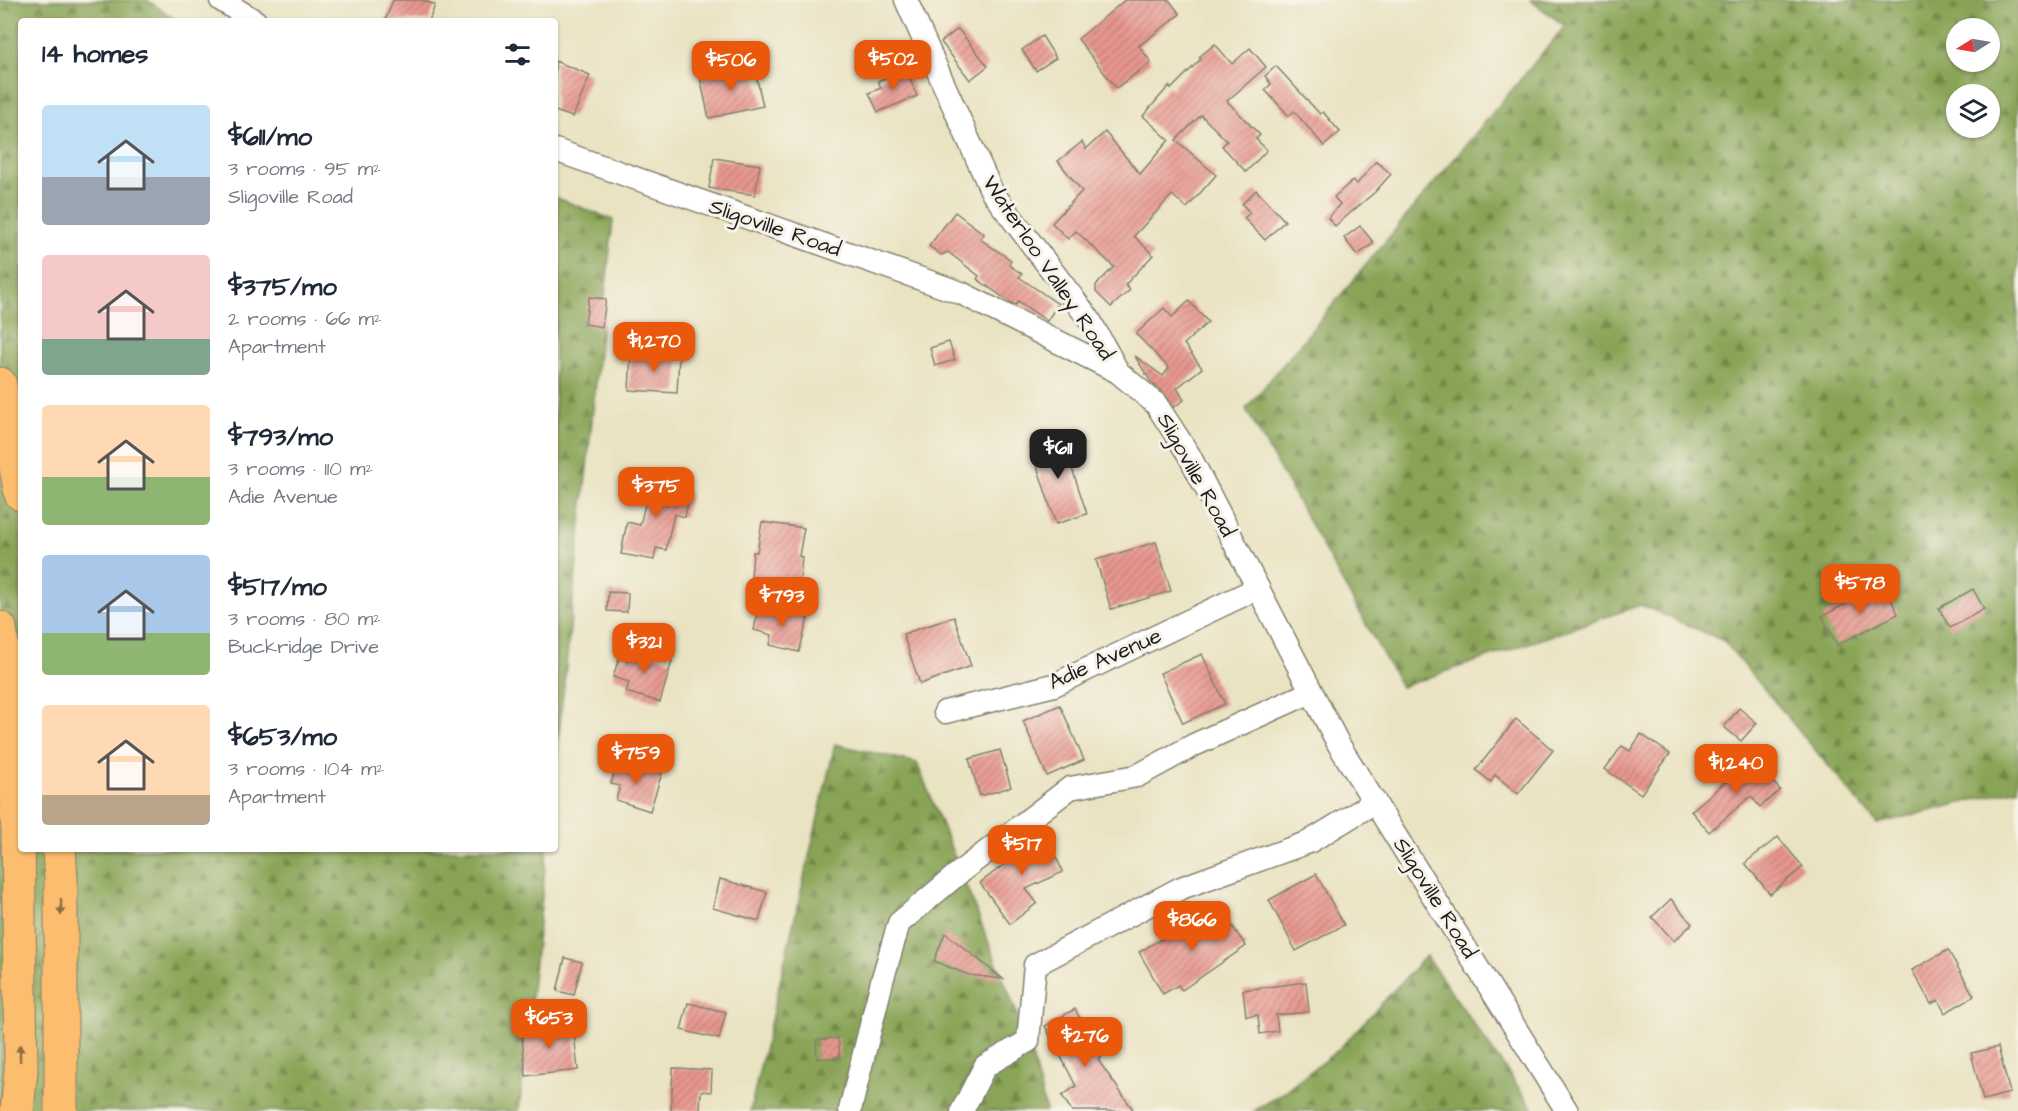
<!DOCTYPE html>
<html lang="en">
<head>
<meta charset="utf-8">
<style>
	body { margin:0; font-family:"Architects Daughter",sans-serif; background:#f6f6f7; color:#1f2937; height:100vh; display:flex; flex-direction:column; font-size:22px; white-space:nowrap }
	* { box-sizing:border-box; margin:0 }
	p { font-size:20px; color:#747a83 }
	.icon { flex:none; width:33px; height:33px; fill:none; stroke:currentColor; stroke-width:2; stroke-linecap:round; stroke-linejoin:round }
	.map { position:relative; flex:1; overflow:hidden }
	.side { position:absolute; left:18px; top:18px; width:540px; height:834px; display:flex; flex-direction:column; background:#fff; border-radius:6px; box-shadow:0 2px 4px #0004 }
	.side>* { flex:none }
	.needle { width:39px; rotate:259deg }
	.tools { position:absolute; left:1946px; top:18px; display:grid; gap:12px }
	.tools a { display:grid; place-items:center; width:54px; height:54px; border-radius:50%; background:#fff; box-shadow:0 2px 4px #0004; font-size:30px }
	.price { position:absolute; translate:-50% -51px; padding:0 14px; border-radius:12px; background:#ea580c; color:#fff; font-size:20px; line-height:39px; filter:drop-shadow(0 2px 3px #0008) }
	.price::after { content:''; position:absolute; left:50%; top:36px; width:18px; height:14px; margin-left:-9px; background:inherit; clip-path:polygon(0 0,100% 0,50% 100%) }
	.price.active { background:#222; color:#fff }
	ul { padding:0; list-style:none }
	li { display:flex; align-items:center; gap:18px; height:150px; padding:0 24px }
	li span { display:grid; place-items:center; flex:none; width:168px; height:120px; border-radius:6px; color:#555 }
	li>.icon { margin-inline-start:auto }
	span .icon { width:72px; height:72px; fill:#fffc; stroke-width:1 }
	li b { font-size:26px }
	h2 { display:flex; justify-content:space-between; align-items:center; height:72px; padding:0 24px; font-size:26px }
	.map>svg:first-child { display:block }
	.forest { fill:url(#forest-firs); stroke:#526039; stroke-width:1.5; fill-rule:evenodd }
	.building { fill:url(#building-hatch) }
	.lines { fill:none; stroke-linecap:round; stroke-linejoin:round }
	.minor-casing { stroke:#83806f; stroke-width:25 }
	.highway-casing { stroke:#83806f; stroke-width:35 }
	.minor { stroke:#fff; stroke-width:22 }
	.highway { stroke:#fcbd6e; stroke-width:33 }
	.oneway { fill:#8c6c45 }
	.labels { text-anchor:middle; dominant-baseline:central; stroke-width:6; stroke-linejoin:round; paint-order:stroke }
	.street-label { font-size:22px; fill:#1c1c1c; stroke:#f7f3e8 }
</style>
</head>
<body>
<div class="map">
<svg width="2018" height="1111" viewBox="0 0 2018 1111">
	<defs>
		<pattern id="forest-firs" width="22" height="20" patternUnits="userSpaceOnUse" patternTransform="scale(1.5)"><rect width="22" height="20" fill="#89a456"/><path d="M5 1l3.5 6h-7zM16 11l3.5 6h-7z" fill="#6f8546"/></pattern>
		<pattern id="building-hatch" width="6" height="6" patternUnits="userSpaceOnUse" patternTransform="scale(1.5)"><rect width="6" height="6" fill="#e8978f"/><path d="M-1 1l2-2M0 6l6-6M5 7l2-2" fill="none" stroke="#bb7a74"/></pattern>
	</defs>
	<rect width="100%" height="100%" fill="#f7f3e8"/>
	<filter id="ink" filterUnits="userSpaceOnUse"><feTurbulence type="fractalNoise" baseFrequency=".0167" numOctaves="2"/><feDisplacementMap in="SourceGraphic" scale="12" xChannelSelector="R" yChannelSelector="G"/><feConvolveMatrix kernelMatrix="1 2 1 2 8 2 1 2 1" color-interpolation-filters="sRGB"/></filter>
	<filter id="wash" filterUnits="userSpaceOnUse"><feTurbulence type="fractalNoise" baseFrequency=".008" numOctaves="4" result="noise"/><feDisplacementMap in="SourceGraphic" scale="24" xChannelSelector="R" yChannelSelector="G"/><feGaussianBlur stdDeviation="1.35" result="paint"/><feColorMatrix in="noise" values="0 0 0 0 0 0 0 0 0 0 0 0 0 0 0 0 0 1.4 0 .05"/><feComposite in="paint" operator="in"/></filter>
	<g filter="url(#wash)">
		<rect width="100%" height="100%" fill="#eae3c2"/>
		<g class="forest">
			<path d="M0 0H147L178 21H21V849H547L519 1111H0Z"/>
			<path d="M1530 0H2018V789L1877 824 1724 641 1641 605 1401 687 1246 409 1565 26ZM1956 28H1989V62H1956ZM1956 94H1989V128H1956Z"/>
			<path d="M555 197 613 220 555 770Z"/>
			<path d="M835 744 917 763 1028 1041 1046 1111H750Z"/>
			<path d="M1426 956 1535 1111H1254L1283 1093 1339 1049Z"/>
		</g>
		<g id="blocks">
			<g class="building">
				<path d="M393 0H422L435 5 429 21H385Z"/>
				<path d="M1125 0H1169L1180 14 1139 46 1151 62 1116 88 1078 39Z"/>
				<path d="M958 29 988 66 970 80 941 42Z"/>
				<path d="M1042 36 1056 58 1036 71 1022 50Z"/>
				<path d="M1215 44 1232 64 1250 48 1266 67 1227 101 1260 135 1256 139 1267 150 1246 172 1222 146 1227 141 1201 115 1176 140 1216 175 1187 208 1172 195 1134 236 1153 255 1125 285 1130 290 1111 307 1096 292V285L1114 267 1076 231 1068 239 1052 223 1082 191 1058 161 1082 142 1086 149 1105 132 1140 174 1169 140 1143 116 1169 86 1171 89 1201 59 1199 57Z"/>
				<path d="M555 61 590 75 573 117 555 111Z"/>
				<path d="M754 66 763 106 709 118 700 77Z"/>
				<path d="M1276 66 1320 114 1323 112 1340 132 1324 146 1294 111 1289 116 1265 90 1271 84 1265 76Z"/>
				<path d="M906 69 917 96 878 112 869 93 881 88 878 81Z"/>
				<path d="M714 158 760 165 755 195 709 188Z"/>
				<path d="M1376 161 1391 174 1375 192 1335 226 1328 218 1340 204 1334 197 1353 180 1357 184Z"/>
				<path d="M1256 190 1285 221 1265 240 1244 218 1250 213 1242 204Z"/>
				<path d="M955 212 984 234 980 239 1011 260 1009 265 1022 274 1019 277 1058 304 1047 321 1018 301 1016 305 1013 304 977 279 979 276 948 252 941 255 929 246Z"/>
				<path d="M1360 226 1374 243 1357 255 1344 238Z"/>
				<path d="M589 297 606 299 602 327 585 324Z"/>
				<path d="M1189 301 1208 322 1184 344 1202 368 1177 388 1184 400 1174 407 1165 394 1151 382 1135 356 1163 376 1169 368 1136 334 1164 308 1172 317Z"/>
				<path d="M949 342 955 360 935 366 930 348Z"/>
				<path d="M631 353 679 356 677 393 629 390Z"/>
				<path d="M1061 435 1087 514 1056 524 1030 445Z"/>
				<path d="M658 469 677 472 675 489 690 493 685 517 674 514 666 550 656 548 654 560 621 554 627 522 640 525 650 484 656 485Z"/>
				<path d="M762 522 804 528 799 556 802 557 800 582 751 577 753 552H757Z"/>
				<path d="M1156 542 1171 591 1111 609 1096 560Z"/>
				<path d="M1884 585 1898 614 1837 645 1822 616Z"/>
				<path d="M1973 589 1984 609 1950 628 1939 608Z"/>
				<path d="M608 592 628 593 627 612 607 611Z"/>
				<path d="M759 606 808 618 799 652 770 645 772 635 754 630Z"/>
				<path d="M954 617 971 666 920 684 903 634Z"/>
				<path d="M631 648 672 661 660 702 626 692 629 682 613 677 619 658 627 660Z"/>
				<path d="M1202 654 1225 704 1183 723 1160 673Z"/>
				<path d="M1060 705 1084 760 1047 776 1023 721Z"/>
				<path d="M1739 708 1757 723 1741 741 1724 727Z"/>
				<path d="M1516 719 1553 750 1518 794 1495 775 1491 782 1476 770Z"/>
				<path d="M1641 734 1670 754 1641 794 1605 769 1622 746 1630 751Z"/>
				<path d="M1000 750 1011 787 980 796 969 759Z"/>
				<path d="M1754 758 1780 790 1760 807 1751 796 1709 832 1691 811Z"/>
				<path d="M618 760 662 773 650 811 616 800 620 786 611 784Z"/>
				<path d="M1042 827 1063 872 1026 889 1037 903 1010 924 980 883 1019 853 1016 846Z"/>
				<path d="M1778 837 1803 867 1770 894 1745 863Z"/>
				<path d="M1316 874 1344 925 1296 951 1269 900Z"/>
				<path d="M720 879 767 892 759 921 713 908Z"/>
				<path d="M1671 899 1692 924 1674 941 1652 917Z"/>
				<path d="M1219 907 1246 946 1182 990 1178 985 1163 994 1139 952 1170 934 1173 938Z"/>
				<path d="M945 933 1003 979 969 975 934 961Z"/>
				<path d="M1948 950 1974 996 1945 1013 1938 1000 1931 1004 1912 970Z"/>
				<path d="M565 958 582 962 574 995 557 991Z"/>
				<path d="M1306 982 1309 1012 1276 1015 1278 1031 1260 1034 1258 1015 1246 1016 1243 990Z"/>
				<path d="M688 1003 726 1012 719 1039 681 1030Z"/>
				<path d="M1075 1009 1101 1058 1098 1060 1134 1111H1072L1062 1096 1076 1086 1045 1026Z"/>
				<path d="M573 1024 578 1070 526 1076 521 1029Z"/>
				<path d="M838 1038 840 1057 817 1059 816 1040Z"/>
				<path d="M1998 1047 2010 1093 1983 1100 1971 1053Z"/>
				<path d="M673 1068 712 1070 711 1092 701 1091 700 1111H671Z"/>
			</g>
		</g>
	</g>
	<g filter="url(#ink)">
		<use href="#blocks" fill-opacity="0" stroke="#83806f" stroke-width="1.5"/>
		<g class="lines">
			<defs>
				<g id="minor">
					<path d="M221 0 255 21"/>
					<path d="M906 0 992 192 1089 319 1118 372"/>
					<path d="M555 150 961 293 1118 372 1156 404 1189 455 1339 745 1567 1111"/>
					<path d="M945 712 1054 685 1258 588"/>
					<path d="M850 1110 882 981 899 923 960 872 1070 788 1137 776 1194 745 1311 692"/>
					<path d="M962 1111 985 1066 1028 1041 1035 965 1181 888 1309 842 1375 802"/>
				</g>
				<g id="highway">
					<path d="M0 384 21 494"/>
					<path d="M0 628 9 700 18 831 21 1070 17 1111"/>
					<path d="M59 849 61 879V1111"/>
				</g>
			</defs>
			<use href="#minor" class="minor-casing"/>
			<use href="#highway" class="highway-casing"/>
			<use href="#minor" class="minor"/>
			<use href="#highway" class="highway"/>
		</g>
		<defs><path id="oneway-solid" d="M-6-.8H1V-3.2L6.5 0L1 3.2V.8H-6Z" transform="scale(1.5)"/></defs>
		<g class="oneway">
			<use href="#oneway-solid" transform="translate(61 907) rotate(90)"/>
			<use href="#oneway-solid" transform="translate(20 1053) rotate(-91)"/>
		</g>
	</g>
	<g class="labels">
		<g class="street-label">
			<text transform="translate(775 228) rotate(19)">Sligoville Road</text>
			<text transform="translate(1048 268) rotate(56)">Waterloo Valley Road</text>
			<text transform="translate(1196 475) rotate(61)">Sligoville Road</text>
			<text transform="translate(1105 659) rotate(-24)">Adie Avenue</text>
			<text transform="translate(1435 898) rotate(58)">Sligoville Road</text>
		</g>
	</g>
</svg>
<div class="tools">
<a><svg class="needle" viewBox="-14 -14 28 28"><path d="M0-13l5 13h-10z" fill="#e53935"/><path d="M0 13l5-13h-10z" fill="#747a83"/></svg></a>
<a><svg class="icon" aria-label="layers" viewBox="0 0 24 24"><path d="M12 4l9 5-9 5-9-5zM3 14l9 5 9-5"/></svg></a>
</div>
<b class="price" style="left:893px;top:91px">$502</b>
<b class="price" style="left:731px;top:92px">$506</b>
<b class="price" style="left:654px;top:373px">$1,270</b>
<b class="price active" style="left:1058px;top:480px">$611</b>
<b class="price" style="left:656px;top:518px">$375</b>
<b class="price" style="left:1860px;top:615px">$578</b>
<b class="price" style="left:782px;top:628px">$793</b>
<b class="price" style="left:644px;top:674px">$321</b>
<b class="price" style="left:636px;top:785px">$759</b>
<b class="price" style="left:1736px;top:795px">$1,240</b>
<b class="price" style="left:1022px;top:876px">$517</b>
<b class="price" style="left:1192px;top:952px">$866</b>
<b class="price" style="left:549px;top:1050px">$653</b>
<b class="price" style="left:1085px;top:1068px">$276</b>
<section class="side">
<h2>14 homes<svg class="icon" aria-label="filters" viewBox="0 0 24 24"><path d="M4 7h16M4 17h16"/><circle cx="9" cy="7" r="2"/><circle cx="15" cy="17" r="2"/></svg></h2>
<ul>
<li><span style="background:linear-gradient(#bfe0f5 60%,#9aa5b1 0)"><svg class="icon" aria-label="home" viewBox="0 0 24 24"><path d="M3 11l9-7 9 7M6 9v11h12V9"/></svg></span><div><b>$611/mo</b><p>3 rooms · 95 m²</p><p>Sligoville Road</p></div></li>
<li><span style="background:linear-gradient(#f6c9c9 70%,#7fa58c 0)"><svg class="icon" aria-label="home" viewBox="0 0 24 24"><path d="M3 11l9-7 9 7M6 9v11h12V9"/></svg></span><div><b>$375/mo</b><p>2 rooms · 66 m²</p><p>Apartment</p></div></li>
<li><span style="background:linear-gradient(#ffd9b3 60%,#8fb573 0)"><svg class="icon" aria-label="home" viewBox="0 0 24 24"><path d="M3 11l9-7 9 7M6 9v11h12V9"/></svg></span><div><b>$793/mo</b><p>3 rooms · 110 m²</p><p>Adie Avenue</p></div></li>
<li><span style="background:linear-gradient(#a9c7e8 65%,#8fb573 0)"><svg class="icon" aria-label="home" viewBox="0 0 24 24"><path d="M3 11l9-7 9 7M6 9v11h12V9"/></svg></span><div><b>$517/mo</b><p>3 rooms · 80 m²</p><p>Buckridge Drive</p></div></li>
<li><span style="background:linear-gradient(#ffd9b3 75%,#b9a48a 0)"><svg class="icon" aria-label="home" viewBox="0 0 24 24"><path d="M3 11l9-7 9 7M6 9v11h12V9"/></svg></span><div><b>$653/mo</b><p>3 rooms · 104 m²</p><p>Apartment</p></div></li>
</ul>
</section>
</div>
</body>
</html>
